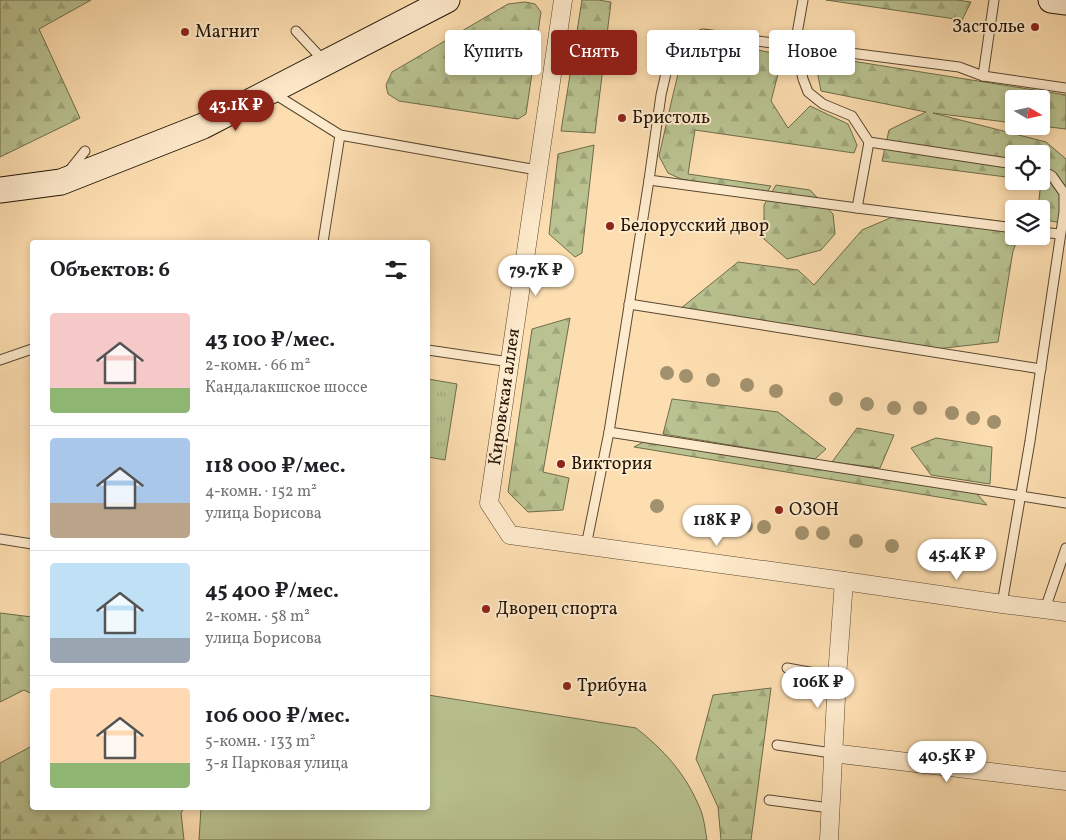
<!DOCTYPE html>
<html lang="ru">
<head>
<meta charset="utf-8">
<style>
	body { margin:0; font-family:Vollkorn,serif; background:#f6f6f6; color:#202124; height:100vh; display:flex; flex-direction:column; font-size:19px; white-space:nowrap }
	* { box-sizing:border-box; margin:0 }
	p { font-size:16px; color:#757577 }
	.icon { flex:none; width:28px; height:28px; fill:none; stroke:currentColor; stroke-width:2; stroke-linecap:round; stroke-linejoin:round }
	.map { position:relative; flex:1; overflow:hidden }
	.details { position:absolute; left:30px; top:240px; width:400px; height:570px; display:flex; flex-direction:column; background:#fff; border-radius:5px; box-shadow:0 2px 8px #0003 }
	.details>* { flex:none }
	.guide { position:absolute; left:445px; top:30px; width:475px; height:45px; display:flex; gap:10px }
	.needle { width:32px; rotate:99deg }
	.controls { position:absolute; left:1005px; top:90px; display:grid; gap:10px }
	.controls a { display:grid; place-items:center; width:45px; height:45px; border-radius:5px; background:#fff; box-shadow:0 2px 8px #0003; font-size:25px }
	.price { position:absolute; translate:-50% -42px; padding:0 11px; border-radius:18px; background:#fff; color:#222; font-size:16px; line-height:32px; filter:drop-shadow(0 1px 2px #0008) }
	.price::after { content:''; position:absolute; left:50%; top:30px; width:15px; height:11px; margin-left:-8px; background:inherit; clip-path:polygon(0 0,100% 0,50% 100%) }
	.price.selected { background:#8f2418; color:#fff }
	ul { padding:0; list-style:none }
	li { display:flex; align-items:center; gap:15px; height:125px; padding:0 20px }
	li+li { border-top:1px solid #e0e0e0 }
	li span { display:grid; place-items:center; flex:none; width:140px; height:100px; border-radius:5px; color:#555 }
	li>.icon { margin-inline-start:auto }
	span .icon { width:60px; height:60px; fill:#fffc; stroke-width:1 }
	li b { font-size:21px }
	h2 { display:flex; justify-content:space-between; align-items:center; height:60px; padding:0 20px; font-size:21px }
	.chip { padding:0 18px; border-radius:5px; background:#fff; box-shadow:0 2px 8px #0003; font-size:18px; line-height:45px }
	.chip.selected { background:#8f2418; color:#fff }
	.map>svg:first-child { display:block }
	.grass { fill:#b9c290; stroke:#6e6c4a }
	.forest { fill:url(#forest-firs); stroke:#6e6c4a }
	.park { fill:url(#park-tufts); stroke:#6e6c4a }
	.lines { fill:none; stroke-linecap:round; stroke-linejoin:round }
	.lane-casing { stroke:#594730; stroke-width:11 }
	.street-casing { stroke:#594730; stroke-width:19 }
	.secondary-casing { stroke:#221505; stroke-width:27 }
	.lane { stroke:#feeacc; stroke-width:9 }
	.street { stroke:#feeacc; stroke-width:18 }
	.secondary { stroke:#feeacc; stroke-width:25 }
	.tree { fill:#a2916d }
	.poi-dot { fill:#8f2418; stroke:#feeacc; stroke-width:2 }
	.labels { text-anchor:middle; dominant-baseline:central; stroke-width:4; stroke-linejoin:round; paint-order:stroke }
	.poi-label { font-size:18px; fill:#221505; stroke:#feeacc; text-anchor:start }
	.street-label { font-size:18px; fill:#221505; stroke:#feeacc }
</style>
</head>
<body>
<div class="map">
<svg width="1066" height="840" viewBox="0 0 1066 840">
	<defs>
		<pattern id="forest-firs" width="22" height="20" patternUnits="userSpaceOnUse" patternTransform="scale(1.25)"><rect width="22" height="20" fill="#b9c290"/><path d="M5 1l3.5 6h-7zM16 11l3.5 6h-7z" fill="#9fa67b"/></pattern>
		<pattern id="park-tufts" width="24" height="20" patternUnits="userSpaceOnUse" patternTransform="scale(1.25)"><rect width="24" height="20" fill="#b9c290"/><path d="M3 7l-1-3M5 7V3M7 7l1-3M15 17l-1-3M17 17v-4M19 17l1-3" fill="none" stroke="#9fa67b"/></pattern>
	</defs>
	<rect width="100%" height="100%" fill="#fddeb0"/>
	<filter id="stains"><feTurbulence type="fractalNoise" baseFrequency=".004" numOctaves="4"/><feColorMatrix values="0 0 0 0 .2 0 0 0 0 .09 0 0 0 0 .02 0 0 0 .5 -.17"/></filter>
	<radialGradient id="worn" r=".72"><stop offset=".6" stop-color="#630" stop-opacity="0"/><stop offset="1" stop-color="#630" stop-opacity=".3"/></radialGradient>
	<path class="grass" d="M428 695 636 728C664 750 685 773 699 806 704 816 705 829 707 840H199L201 808H428Z"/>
	<g class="forest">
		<path d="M0 0H91L39 29 80 118 0 157Z"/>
		<path d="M582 0H598L611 2 595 133 561 131Z"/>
		<path d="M826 0H957L971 2 962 20Z"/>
		<path d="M525 2 535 4 541 12 526 114 518 119 504 117 399 101 388 94 386 85 392 72 508 4Z"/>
		<path d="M712 41 783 55 771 101 788 128 810 106 848 124 857 145 854 153 695 130 688 174 771 186 766 194 681 179 668 173 659 156 672 99 683 53Z"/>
		<path d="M814 55 1066 95V129L1041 126V99H1014V123L933 113 1046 142 1066 159V224L1041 219V209H1038L1041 181V154H1014V178L882 161 889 130 926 112 821 91Z"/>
		<path d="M594 145 582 253 575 257 549 234 558 154Z"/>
		<path d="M776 185 810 190 833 214 835 234 821 250 787 259 764 239V205Z"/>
		<path d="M909 210 1014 223V236H1019L1013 251 998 342 936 349 680 309 738 262 798 270 814 285 862 230Z"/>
		<path d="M570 318 543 472 569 478 563 510 528 512 508 492 532 329Z"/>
		<path d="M672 399 778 412 826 449 815 459 663 434Z"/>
		<path d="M857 428 894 435 880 468 832 462Z"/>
		<path d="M936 438 992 447 990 484 931 475 911 448Z"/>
		<path d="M645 441 976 493 987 505 634 447Z"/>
		<path d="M0 613 32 617V694L24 690 0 702Z"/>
		<path d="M771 688 751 840H721L718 807 696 759 713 695Z"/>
		<path d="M32 746V808H184L181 813 184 840H0V763Z"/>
	</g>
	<path class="park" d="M428 379 457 384 445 460 428 457Z"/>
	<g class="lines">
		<defs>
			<g id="lane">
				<path d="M803 0 795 45 803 79 808 92 823 104 852 116 869 142 1014 164"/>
				<path d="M994 0 983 76 959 67 703 34 672 47 661 95 649 180 857 208 1014 228"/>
				<path d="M296 31 324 61"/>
				<path d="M983 76 1066 88"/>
				<path d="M273 93 340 135 537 170"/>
				<path d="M69 171 85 151"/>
				<path d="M857 208 869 142"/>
				<path d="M1041 232 1060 234"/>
				<path d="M323 242 340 135"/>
				<path d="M629 304 1041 369"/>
				<path d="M428 350 510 362"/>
				<path d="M0 360 32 349"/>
				<path d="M609 432 1066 503"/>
				<path d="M0 539 32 544"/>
				<path d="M586 546 609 432 649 180"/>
				<path d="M1002 604 1030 441 1064 212V193L1052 176 1041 170"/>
				<path d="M1045 609 1066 548"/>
				<path d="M787 668 837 677"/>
				<path d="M777 745 832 753"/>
				<path d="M769 800 830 808"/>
			</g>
			<g id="street">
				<path d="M563 0C537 168 514 336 489 503L510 535 844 581 1002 604 1066 612"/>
				<path d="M832 753 1066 781"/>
				<path d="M829 840 837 677 844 581"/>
			</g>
			<g id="secondary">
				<path d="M1051 0 1066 2"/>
				<path d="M0 190 61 182 203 126 447 0"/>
			</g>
		</defs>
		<use href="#lane" class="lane-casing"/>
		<use href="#street" class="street-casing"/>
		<use href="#secondary" class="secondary-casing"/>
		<use href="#lane" class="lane"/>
		<use href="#street" class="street"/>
		<use href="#secondary" class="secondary"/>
	</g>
	<g class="tree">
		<circle cx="667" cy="373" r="7"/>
		<circle cx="686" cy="376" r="7"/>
		<circle cx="713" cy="380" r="7"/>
		<circle cx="747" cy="385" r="7"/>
		<circle cx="776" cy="391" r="7"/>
		<circle cx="836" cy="399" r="7"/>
		<circle cx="867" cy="404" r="7"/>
		<circle cx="894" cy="408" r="7"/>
		<circle cx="920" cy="408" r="7"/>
		<circle cx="952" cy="413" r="7"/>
		<circle cx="973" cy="418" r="7"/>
		<circle cx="994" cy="422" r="7"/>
		<circle cx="657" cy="506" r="7"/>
		<circle cx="708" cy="515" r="7"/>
		<circle cx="722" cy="521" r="7"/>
		<circle cx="746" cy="526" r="7"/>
		<circle cx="764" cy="527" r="7"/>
		<circle cx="802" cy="533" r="7"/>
		<circle cx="823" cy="533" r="7"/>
		<circle cx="856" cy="541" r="7"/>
		<circle cx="892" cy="546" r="7"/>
		<circle cx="948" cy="556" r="7"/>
		<circle cx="968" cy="558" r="7"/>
	</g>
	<g class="poi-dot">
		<circle cx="1035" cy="27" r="5"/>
		<circle cx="185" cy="32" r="5"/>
		<circle cx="622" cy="118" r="5"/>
		<circle cx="610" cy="226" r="5"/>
		<circle cx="561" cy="464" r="5"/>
		<circle cx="779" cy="510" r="5"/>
		<circle cx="486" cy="609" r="5"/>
		<circle cx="567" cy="686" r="5"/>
	</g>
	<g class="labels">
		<g class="poi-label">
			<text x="1025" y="27" text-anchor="end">Застолье</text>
			<text x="195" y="32">Магнит</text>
			<text x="632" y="118">Бристоль</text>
			<text x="620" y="226">Белорусский двор</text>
			<text x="571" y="464">Виктория</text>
			<text x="789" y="510">ОЗОН</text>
			<text x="496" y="609">Дворец спорта</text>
			<text x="577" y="686">Трибуна</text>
		</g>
		<g class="street-label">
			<text transform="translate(505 397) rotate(-82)">Кировская аллея</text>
		</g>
	</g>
	<rect width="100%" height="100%" filter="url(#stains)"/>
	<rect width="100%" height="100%" fill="url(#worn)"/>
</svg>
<div class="controls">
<a><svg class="needle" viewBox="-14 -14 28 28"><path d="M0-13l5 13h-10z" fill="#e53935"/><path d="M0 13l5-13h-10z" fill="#757577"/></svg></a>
<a><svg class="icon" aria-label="locate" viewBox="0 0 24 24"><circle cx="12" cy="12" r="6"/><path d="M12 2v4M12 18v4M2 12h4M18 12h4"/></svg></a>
<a><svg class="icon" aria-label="layers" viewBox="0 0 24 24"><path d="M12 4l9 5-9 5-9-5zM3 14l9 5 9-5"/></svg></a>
</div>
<b class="price selected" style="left:236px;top:132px">43.1K ₽</b>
<b class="price" style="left:536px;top:297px">79.7K ₽</b>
<b class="price" style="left:717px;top:547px">118K ₽</b>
<b class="price" style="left:957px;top:581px">45.4K ₽</b>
<b class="price" style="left:818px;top:709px">106K ₽</b>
<b class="price" style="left:947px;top:783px">40.5K ₽</b>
<div class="guide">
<a class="chip">Купить</a>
<a class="chip selected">Снять</a>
<a class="chip">Фильтры</a>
<a class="chip">Новое</a>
</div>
<section class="details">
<h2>Объектов: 6<svg class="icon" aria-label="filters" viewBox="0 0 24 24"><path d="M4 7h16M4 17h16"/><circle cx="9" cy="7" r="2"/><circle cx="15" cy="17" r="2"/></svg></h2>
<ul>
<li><span style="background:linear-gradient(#f6c9c9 75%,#8fb573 0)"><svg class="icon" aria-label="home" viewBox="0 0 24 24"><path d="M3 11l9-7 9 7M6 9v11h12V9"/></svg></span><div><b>43 100 ₽/мес.</b><p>2-комн. · 66 m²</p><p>Кандалакшское шоссе</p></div></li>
<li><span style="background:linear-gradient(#a9c7e8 65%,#b9a48a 0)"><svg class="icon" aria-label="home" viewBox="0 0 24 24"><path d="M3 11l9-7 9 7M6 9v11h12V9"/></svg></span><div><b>118 000 ₽/мес.</b><p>4-комн. · 152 m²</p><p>улица Борисова</p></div></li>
<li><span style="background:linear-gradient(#bfe0f5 75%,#9aa5b1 0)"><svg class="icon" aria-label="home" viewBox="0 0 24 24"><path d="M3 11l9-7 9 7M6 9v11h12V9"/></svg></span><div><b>45 400 ₽/мес.</b><p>2-комн. · 58 m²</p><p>улица Борисова</p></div></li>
<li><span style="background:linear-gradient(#ffd9b3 75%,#8fb573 0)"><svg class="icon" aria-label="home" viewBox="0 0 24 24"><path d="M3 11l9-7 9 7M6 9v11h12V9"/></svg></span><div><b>106 000 ₽/мес.</b><p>5-комн. · 133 m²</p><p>3-я Парковая улица</p></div></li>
</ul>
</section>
</div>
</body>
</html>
